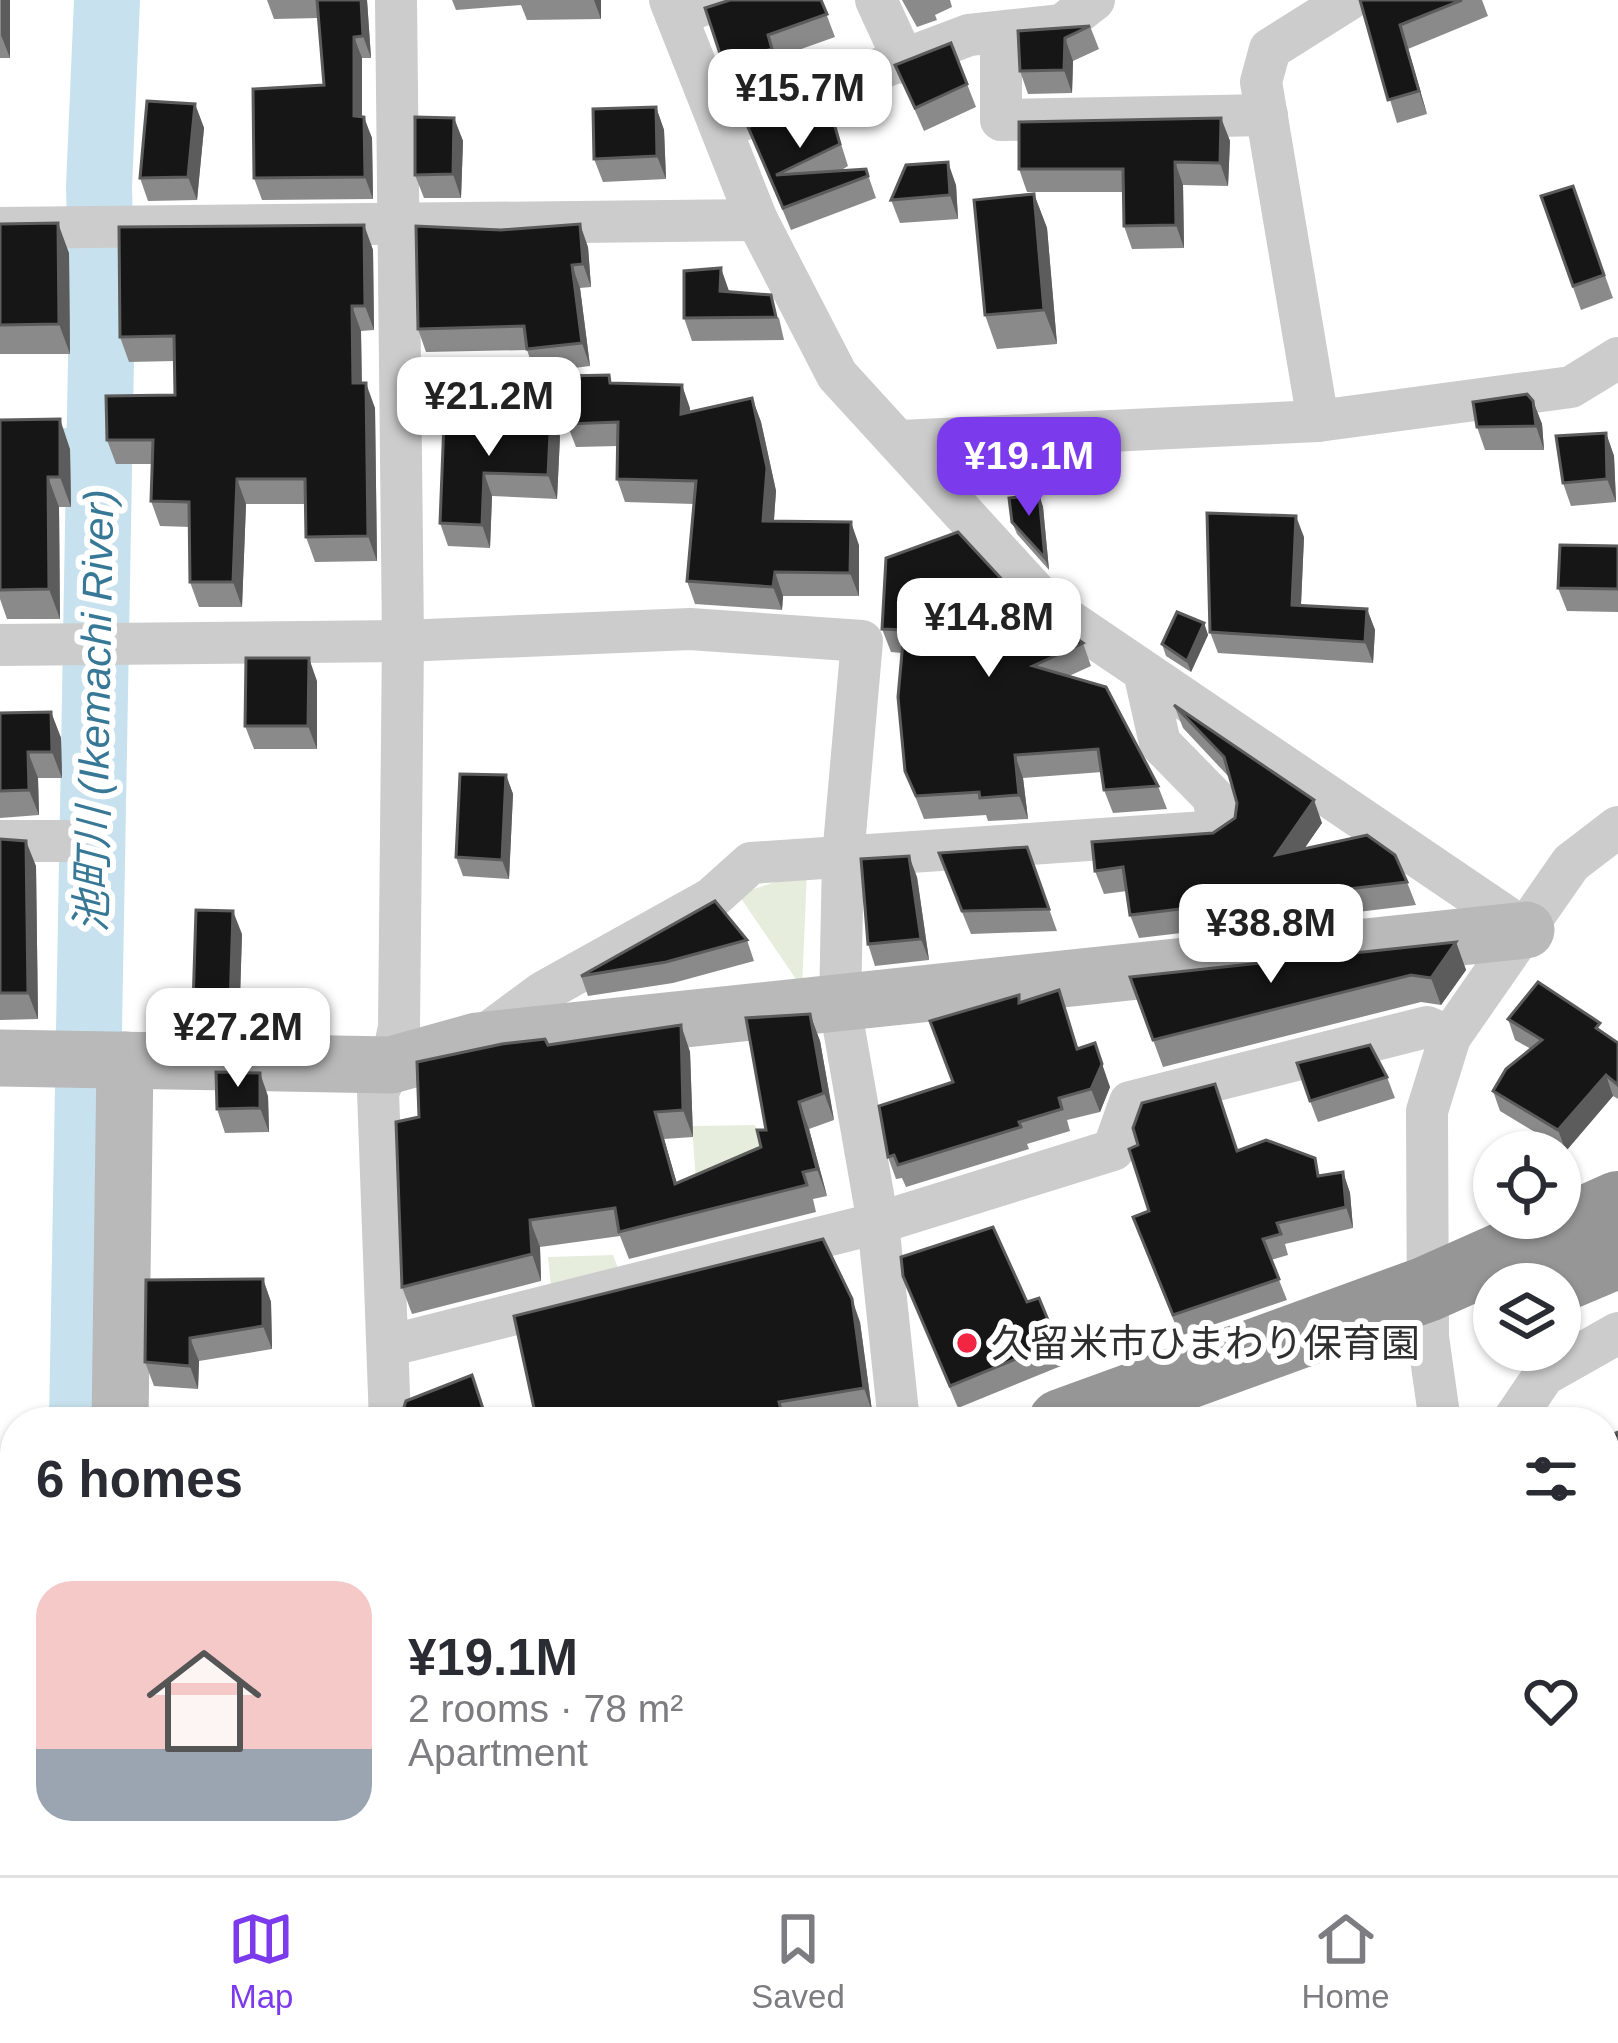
<!DOCTYPE html>
<html lang="en">
<head>
<meta charset="utf-8">
<style>
	body { margin:0; font-family:Arial,"Noto Sans JP",sans-serif; background:#f2f2f3; color:#2b2b33; height:100vh; display:flex; flex-direction:column; font-size:45px; white-space:nowrap }
	* { box-sizing:border-box; margin:0 }
	p { font-size:39px; color:#7c7c81 }
	.icon { flex:none; width:66px; height:66px; fill:none; stroke:currentColor; stroke-width:2; stroke-linecap:round; stroke-linejoin:round }
	.map { position:relative; flex:1; overflow:hidden }
	.side { position:absolute; left:0px; top:1407px; width:1620px; height:468px; display:flex; flex-direction:column; background:#fff; border-radius:48px 48px 0 0; box-shadow:0 3px 9px #0004 }
	.side>* { flex:none }
	.controls { position:absolute; left:1473px; top:1131px; display:grid; gap:24px }
	.controls a { display:grid; place-items:center; width:108px; height:108px; border-radius:50%; background:#fff; box-shadow:0 3px 9px #0004; font-size:60px }
	.price { position:absolute; translate:-50% -102px; padding:0 27px; border-radius:24px; background:#fff; color:#222; font-size:39px; line-height:78px; filter:drop-shadow(0 3px 6px #0008) }
	.price::after { content:''; position:absolute; left:50%; top:72px; width:36px; height:27px; margin-left:-18px; background:inherit; clip-path:polygon(0 0,100% 0,50% 100%) }
	.price.on { background:#7c3aed; color:#fff }
	ul { padding:0; list-style:none }
	li { display:flex; align-items:center; gap:36px; height:300px; padding:0 36px }
	li+li { border-top:3px solid #e1e1e2 }
	li span { display:grid; place-items:center; flex:none; width:336px; height:240px; border-radius:36px; color:#555 }
	li>.icon { margin-inline-start:auto }
	span .icon { width:144px; height:144px; fill:#fffc; stroke-width:1 }
	li b { font-size:51px }
	h2 { display:flex; justify-content:space-between; align-items:center; height:144px; padding:0 36px; font-size:51px }
	.tabs { display:flex; justify-content:space-around; align-items:center; height:168px; border-top:3px solid #e1e1e2; background:#fff; font-size:33px; color:#7c7c81 }
	.tabs a { display:grid; justify-items:center; gap:6px }
	.tabs .on { color:#7c3aed }
	.map>svg:first-child { display:block }
	.green { fill:#e6eddc }
	.lines { fill:none; stroke-linecap:round; stroke-linejoin:round }
	.stream { stroke:#c7e2ee; stroke-width:10 }
	.river { stroke:#c7e2ee; stroke-width:66 }
	.street { stroke:#ccc; stroke-width:42 }
	.secondary { stroke:#b9b9b9; stroke-width:57 }
	.highway { stroke:#969696; stroke-width:66 }
	.wall { fill:#8a8a8a }
	.shaded-wall { fill:#5c5c5c }
	.building { fill:#161616; stroke:#5c5c5c; stroke-width:3 }
	.poi-dot { fill:#f22642; stroke:#fff; stroke-width:4.5 }
	.labels { text-anchor:middle; dominant-baseline:central; stroke-width:12; stroke-linejoin:round; paint-order:stroke }
	.poi-label { font-size:39px; fill:#2f2f2f; stroke:#fff; text-anchor:start }
	.water-label { font-size:42px; font-style:italic; fill:#377897; stroke:#fff }
</style>
</head>
<body>
<div class="map">
<svg width="1618" height="1875" viewBox="0 0 1618 1875">
	<rect width="100%" height="100%" fill="#fff"/>
	<g class="green">
		<path d="M807 872 802 988 738 894Z"/>
		<path d="M755 1125 767 1157 697 1195 692 1126Z"/>
		<path d="M613 1255 621 1276 552 1294 548 1257Z"/>
		<path d="M337 1860H898L903 1875H336Z"/>
	</g>
	<g class="lines">
		<g class="stream">
			<path d="M51 433H100"/>
			<path d="M1544 1875 1567 1860"/>
		</g>
		<path class="river" d="M82 1422 102 303 99 187 107 0"/>
		<g class="street">
			<path d="M670 0 757 220 837 375 1049 607 1526 930"/>
			<path d="M876 0 905 63"/>
			<path d="M676 15 716 0"/>
			<path d="M1001 32V120L1267 115"/>
			<path d="M721 128 969 35 1062 25 1094 0"/>
			<path d="M0 228 757 220"/>
			<path d="M1318 421 1261 82 1270 49 1348 0"/>
			<path d="M901 441 1318 421 1571 387 1618 358"/>
			<path d="M0 645 403 641 690 629 862 641 843 857 840 1006 878 1223 899 1422"/>
			<path d="M0 841H67"/>
			<path d="M477 1041 543 992 712 898 751 863 1220 831 1213 797 1160 743 1144 672"/>
			<path d="M388 1346 878 1223 1113 1150 1130 1102 1427 1027 1450 1037"/>
			<path d="M390 1422 378 1092 391 1065 399 1027 403 641 396 0"/>
			<path d="M1440 1422 1428 1337 1427 1111 1450 1037 1571 863 1618 827"/>
			<path d="M1512 1422 1544 1375 1618 1333"/>
			<path d="M1605 1832 1618 1847"/>
		</g>
		<g class="secondary">
			<path d="M0 1058 391 1065 477 1041 1526 930"/>
			<path d="M120 1422 125 1060"/>
			<path d="M114 1860 115 1875"/>
		</g>
		<g class="highway">
			<path d="M1550 1284 1618 1255"/>
			<path d="M1061 1422 1427 1289 1618 1204"/>
			<path d="M0 1801 15 1796"/>
		</g>
	</g>
	<g class="wall">
		<rect x="0" y="0" width="10" height="58"/>
		<path d="M267 0H367L371 58H362V117L372 138 373 199 262 200 254 178 324 85 319 18 274 19Z"/>
		<path d="M452 0H601V19L527 20 521 5 456 10Z"/>
		<path d="M821 0 835 37 776 58 780 72 732 86 705 8Z"/>
		<path d="M902 0H950L952 7 935 15 937 20 917 27Z"/>
		<path d="M1360 0H1482L1488 16 1408 49 1427 114 1397 123Z"/>
		<path d="M1090 26 1099 49 1073 61 1072 93 1028 94 1020 71 1018 31Z"/>
		<path d="M951 43 976 107 924 131 895 65Z"/>
		<path d="M826 96 848 166 840 171 866 169 876 198 791 230 748 127Z"/>
		<path d="M195 104 204 128 197 200 148 201 140 178Z"/>
		<path d="M656 107 664 130 666 179 603 182 594 159Z"/>
		<path d="M454 118 463 141 461 198H424L415 175Z"/>
		<path d="M1221 118 1230 141 1228 186 1183 185 1184 248 1132 249 1124 226 1123 192H1027L1019 169Z"/>
		<path d="M956 185 958 219 900 223 891 200Z"/>
		<path d="M1573 186 1613 298 1581 310 1541 196Z"/>
		<path d="M1034 194 1047 228 1057 344 997 349 985 315Z"/>
		<path d="M0 224 69 253 70 354H0Z"/>
		<path d="M364 225 373 250 374 330 361 331 362 383 375 408 377 561 315 562 306 537 305 504H246L242 607H199L190 582V527L160 526 151 501 152 464H116L107 440 175 395V361L129 362 120 337Z"/>
		<path d="M501 230 588 247 591 287 580 288 590 366 535 373 527 350 426 352 418 329Z"/>
		<path d="M729 292 779 318 784 340 692 341 684 318Z"/>
		<path d="M613 383 682 385 690 412 752 398 761 422 776 491 774 521 859 545V596H783L782 610 695 604 687 581 694 504 625 502 617 479 618 446 576 447 567 424Z"/>
		<path d="M1533 401 1542 424 1544 450H1485L1477 427Z"/>
		<path d="M0 420 70 449 71 507H59L60 619H7L0 599Z"/>
		<path d="M444 422 560 436 557 499 492 496 490 548 448 546 440 523Z"/>
		<path d="M1606 433 1614 456 1616 502 1571 506 1563 483Z"/>
		<path d="M1039 495 1043 507 1049 570 1017 534 1012 522Z"/>
		<path d="M1304 537 1301 605 1367 609 1375 630 1373 663 1218 653 1210 632Z"/>
		<path d="M1618 546V612L1567 611 1558 588Z"/>
		<path d="M1022 601 1083 643 1091 666 1069 676 1158 786 1167 809 1113 813 1104 790 1102 772 1023 778 1028 819 988 821 986 815 924 819 905 771 902 653 891 652 882 629Z"/>
		<path d="M1204 623 1208 635 1191 672 1166 656 1162 644Z"/>
		<path d="M317 681V749H254L245 726Z"/>
		<path d="M1174 705 1322 823 1304 849 1407 882 1416 905 1139 938 1130 915 1127 891 1104 894 1095 871 1213 833 1235 818 1237 803 1229 777 1183 728Z"/>
		<path d="M51 712 61 738 62 778H38L39 815 0 818V713Z"/>
		<path d="M506 775 513 794 509 879 463 876 456 857Z"/>
		<path d="M0 839 36 866 38 1019 0 1020Z"/>
		<path d="M1027 847 1057 931 971 934 947 875Z"/>
		<path d="M917 877 929 960 875 966 868 944Z"/>
		<path d="M242 934 239 1029H201L193 1005Z"/>
		<path d="M747 940 754 961 673 983 588 996 581 976Z"/>
		<path d="M1456 942 1466 970 1441 1005 1421 1002 1163 1067 1130 977Z"/>
		<path d="M1059 990 1078 1049 1110 1087 1100 1112 1067 1120 1070 1131 1027 1144 1029 1149 906 1187 902 1178 896 1179 888 1157 1022 1002Z"/>
		<path d="M810 1014 820 1041 834 1120 809 1129 827 1196 813 1199 816 1212 629 1259 620 1236 540 1247 541 1281 412 1314 402 1287 419 1117 548 1045 681 1025 690 1052 693 1137 664 1139 677 1184 761 1147Z"/>
		<path d="M1508 1019 1604 1033 1618 1043V1099L1613 1096 1566 1151 1500 1111 1493 1091 1531 1049 1515 1040Z"/>
		<path d="M1387 1077 1395 1098 1318 1122 1310 1101Z"/>
		<path d="M1215 1084 1238 1151 1321 1175 1343 1172 1350 1193 1353 1228 1285 1244 1288 1255 1271 1260 1287 1300 1180 1336 1140 1237 1149 1211 1138 1145Z"/>
		<path d="M268 1096 269 1132 225 1133 217 1109Z"/>
		<path d="M903 1276 1027 1302 1057 1342 1066 1364 958 1408Z"/>
		<path d="M263 1279 271 1302 272 1349 199 1361 198 1389 154 1386 145 1362Z"/>
		<path d="M860 1322 872 1411 803 1422H537Z"/>
		<path d="M1618 1432V1501L1605 1504V1437Z"/>
		<path d="M919 1860H1027L1029 1866 1004 1875H924Z"/>
	</g>
	<g class="shaded-wall">
		<path d="M1 0H10V58L1 35Z"/>
		<path d="M361 0H367L371 58 363 36Z"/>
		<path d="M594 0H601V19Z"/>
		<path d="M1400 25 1408 49 1427 114 1419 91Z"/>
		<path d="M354 37 362 58V138L354 116Z"/>
		<path d="M1065 38 1073 61 1072 93 1064 70Z"/>
		<path d="M195 104 204 128 197 200 188 177Z"/>
		<path d="M656 107 664 130 666 179 657 156Z"/>
		<path d="M364 117 372 138 373 199 365 177Z"/>
		<path d="M454 118 463 141 461 198 453 174Z"/>
		<path d="M1221 118 1230 141 1228 186 1220 163Z"/>
		<path d="M948 162 956 185 958 219 950 195Z"/>
		<path d="M1175 162 1183 185 1184 248 1176 225Z"/>
		<path d="M1034 194 1047 228 1057 344 1044 310Z"/>
		<path d="M58 223 69 253 70 354 59 324Z"/>
		<path d="M580 224 588 247 591 287 583 264Z"/>
		<path d="M364 225 373 250 374 330 365 306Z"/>
		<path d="M572 265 580 288 590 366 582 343Z"/>
		<path d="M721 268 729 291H720Z"/>
		<path d="M352 306 361 331 362 408 353 383Z"/>
		<path d="M366 383 375 408 377 561 368 536Z"/>
		<path d="M682 385 690 408 689 438 681 414Z"/>
		<path d="M752 398 761 422 776 491 772 544 763 521Z"/>
		<path d="M1533 401 1542 424 1544 450 1536 426Z"/>
		<path d="M551 412 560 436 557 499 548 475Z"/>
		<path d="M60 419 70 449 71 507 60 477Z"/>
		<path d="M1606 433 1614 456 1616 502 1607 479Z"/>
		<path d="M484 473 492 496 490 548 482 525Z"/>
		<path d="M48 477 59 507 60 619 49 589Z"/>
		<path d="M237 479 246 504 242 607 233 582Z"/>
		<path d="M1039 495 1043 507 1049 570 1045 558Z"/>
		<path d="M1296 516 1304 537 1300 626 1292 605Z"/>
		<path d="M851 522 859 545V596L850 573Z"/>
		<path d="M775 572 783 596 782 610 773 587Z"/>
		<path d="M1367 609 1375 630 1373 663 1365 642Z"/>
		<path d="M1204 623 1208 635 1191 672 1187 661Z"/>
		<path d="M309 658 317 681V749L308 726Z"/>
		<path d="M51 712 61 738 62 778 52 752Z"/>
		<path d="M28 752 38 778 39 815 29 790Z"/>
		<path d="M1015 755 1023 778 1028 819 1019 795Z"/>
		<path d="M506 775 513 794 509 879 502 860Z"/>
		<path d="M1314 800 1322 823 1284 878 1276 855Z"/>
		<path d="M26 841 36 866 38 1019 28 993Z"/>
		<path d="M909 856 917 877 929 960 921 939Z"/>
		<path d="M233 911 242 934 239 1029 230 1006Z"/>
		<path d="M1456 942 1466 970 1441 1005 1431 978Z"/>
		<path d="M810 1014 820 1041 834 1120 824 1093Z"/>
		<path d="M681 1025 690 1052 693 1137 683 1110Z"/>
		<path d="M1095 1043 1110 1087 1100 1112 1091 1089Z"/>
		<path d="M260 1073 268 1096 269 1132 260 1108Z"/>
		<path d="M1606 1075 1613 1096 1566 1151 1558 1130Z"/>
		<path d="M799 1102 809 1129 827 1196 817 1169Z"/>
		<path d="M655 1112 664 1139 685 1211 675 1184Z"/>
		<path d="M1343 1172 1350 1193 1353 1228 1346 1207Z"/>
		<path d="M530 1220 540 1247 541 1281 532 1254Z"/>
		<path d="M263 1279 271 1302 272 1349 263 1326Z"/>
		<path d="M852 1299 860 1322 872 1411 864 1388Z"/>
		<path d="M190 1338 199 1361 198 1389 190 1366Z"/>
		<path d="M1618 1739V1767L1610 1772 1605 1757V1747Z"/>
	</g>
	<g class="building">
		<path d="M317 0H361L363 36 354 37V116L364 117 365 177 254 178 253 89 324 85Z"/>
		<path d="M730 0H821L827 14 768 35 772 49 723 63 705 8Z"/>
		<path d="M1360 0H1462L1400 25 1419 91 1388 100Z"/>
		<path d="M1090 26 1065 38 1064 70 1020 71 1018 31Z"/>
		<path d="M951 43 967 84 915 108 895 65Z"/>
		<path d="M826 96 840 144 776 175 866 169 868 176 783 208 748 127Z"/>
		<path d="M147 101 195 104 188 177 140 178Z"/>
		<path d="M656 107 657 156 594 159 593 109Z"/>
		<path d="M415 117 454 118 453 174 415 175Z"/>
		<path d="M1221 118 1220 163 1175 162 1176 225 1124 226 1123 169H1019V122Z"/>
		<path d="M948 162 950 195 891 200 906 165Z"/>
		<path d="M1573 186 1604 275 1573 286 1541 196Z"/>
		<path d="M1034 194 1044 310 985 315 974 200Z"/>
		<path d="M58 223 59 324 0 325V224Z"/>
		<path d="M580 224 583 264 572 265 582 343 527 349 524 326 418 329 416 226 501 230Z"/>
		<path d="M364 225 365 306H352L353 383H366L368 536 306 537 305 479H237L233 582H190L189 502 151 501 153 440H107L106 396 175 395 174 336 120 337 119 227Z"/>
		<path d="M721 268 720 291 771 295 776 317 684 318V271Z"/>
		<path d="M609 375 610 383 682 385 681 414 752 398 767 468 763 521 851 522 850 573 775 572 773 587 687 581 696 481 617 479 618 422 567 424 566 376Z"/>
		<path d="M1527 394 1533 401 1536 426 1477 427 1473 402Z"/>
		<path d="M501 410 551 412 548 475 484 473 482 525 440 523 444 422 500 424Z"/>
		<path d="M60 419V477H48L49 589 0 590V420Z"/>
		<path d="M1606 433 1607 479 1563 483 1556 436Z"/>
		<path d="M1039 495 1045 558 1012 522 1009 498Z"/>
		<path d="M1207 513 1296 516 1292 605 1367 609 1365 642 1210 632Z"/>
		<path d="M958 532 1022 601 1083 643 1033 666 1106 687 1158 786 1104 790 1098 749 1015 755 1019 795 980 798 979 792 916 796 905 771 898 697 904 630 882 629 886 558Z"/>
		<path d="M1560 545 1618 546V589L1558 588Z"/>
		<path d="M1177 612 1204 623 1187 661 1162 644Z"/>
		<path d="M246 658H309L308 726H245Z"/>
		<path d="M1174 705 1314 800 1276 855 1367 835 1395 855 1407 882 1130 915 1123 867 1095 871 1092 842 1213 833 1235 818 1237 803 1224 757Z"/>
		<path d="M51 712 52 752H28L29 790 0 791V713Z"/>
		<path d="M460 774 506 775 502 860 456 857Z"/>
		<path d="M0 839 26 841 28 993H0Z"/>
		<path d="M1027 847 1049 909 962 911 939 853Z"/>
		<path d="M909 856 921 939 868 944 861 859Z"/>
		<path d="M715 901 747 940 666 962 581 976Z"/>
		<path d="M196 910 233 911 230 1006 193 1005Z"/>
		<path d="M1456 942 1431 978 1411 975 1153 1040 1130 977Z"/>
		<path d="M1538 982 1600 1023 1596 1028 1618 1043V1085L1606 1075 1558 1130 1493 1091 1506 1069 1542 1040 1508 1019Z"/>
		<path d="M1059 990 1077 1049 1095 1043 1102 1064 1091 1089 1059 1098 1062 1109 1019 1122 1021 1127 898 1165 894 1155 888 1157 879 1106 953 1082 930 1021 1019 995V1003Z"/>
		<path d="M810 1014 824 1093 799 1102 817 1169 803 1172 807 1185 619 1232 615 1208 530 1220 532 1254 402 1287 396 1122 419 1117 417 1062 502 1044 545 1039 548 1045 681 1025 683 1110 655 1112 675 1184 761 1147 757 1130H766L746 1018Z"/>
		<path d="M1370 1045 1387 1077 1310 1101 1297 1063Z"/>
		<path d="M216 1072 260 1073V1108L217 1109Z"/>
		<path d="M1215 1084 1237 1151 1266 1140 1315 1158 1318 1176 1343 1172 1346 1207 1277 1223 1281 1234 1263 1239 1279 1279 1173 1315 1133 1217 1149 1211 1129 1149 1138 1145 1133 1128 1142 1103Z"/>
		<path d="M993 1227 1027 1302 1039 1298 1057 1342 950 1386 903 1276 901 1257Z"/>
		<path d="M823 1239 852 1299 864 1388 779 1402 784 1420 775 1422H537L514 1316Z"/>
		<path d="M263 1279V1326L190 1338V1366L145 1362 146 1280Z"/>
		<path d="M472 1375 487 1421 405 1422 402 1413 406 1401Z"/>
		<path d="M1618 1432V1466L1605 1469V1437Z"/>
		<path d="M1618 1670V1739L1605 1747V1678Z"/>
		<path d="M919 1860H938L921 1866Z"/>
		<path d="M1045 1868 1047 1875H1026Z"/>
		<rect x="208" y="1874" width="46" height="1"/>
	</g>
	<circle class="poi-dot" cx="967" cy="1343" r="12"/>
	<g class="labels">
		<g class="poi-label">
			<text x="991" y="1343">久留米市ひまわり保育園</text>
		</g>
		<g class="water-label">
			<text transform="translate(95 711) rotate(-89)">池町川 (Ikemachi River)</text>
		</g>
	</g>
</svg>
<div class="controls">
<a><svg class="icon" aria-label="locate" viewBox="0 0 24 24"><circle cx="12" cy="12" r="6"/><path d="M12 2v4M12 18v4M2 12h4M18 12h4"/></svg></a>
<a><svg class="icon" aria-label="layers" viewBox="0 0 24 24"><path d="M12 4l9 5-9 5-9-5zM3 14l9 5 9-5"/></svg></a>
</div>
<b class="price" style="left:800px;top:151px">¥15.7M</b>
<b class="price" style="left:489px;top:459px">¥21.2M</b>
<b class="price on" style="left:1029px;top:519px">¥19.1M</b>
<b class="price" style="left:989px;top:680px">¥14.8M</b>
<b class="price" style="left:1271px;top:986px">¥38.8M</b>
<b class="price" style="left:238px;top:1090px">¥27.2M</b>
<section class="side">
<h2>6 homes<svg class="icon" aria-label="filters" viewBox="0 0 24 24"><path d="M4 7h16M4 17h16"/><circle cx="9" cy="7" r="2"/><circle cx="15" cy="17" r="2"/></svg></h2>
<ul>
<li><span style="background:linear-gradient(#f6c9c9 70%,#9aa5b1 0)"><svg class="icon" aria-label="home" viewBox="0 0 24 24"><path d="M3 11l9-7 9 7M6 9v11h12V9"/></svg></span><div><b>¥19.1M</b><p>2 rooms · 78 m²</p><p>Apartment</p></div><svg class="icon" aria-label="heart" viewBox="0 0 24 24"><path d="M12 20l-8-8c-3-5 5-10 8-4 3-6 11-1 8 4z"/></svg></li>
</ul>
</section>
</div>
<nav class="tabs">
<a class="on"><svg class="icon" aria-label="map" viewBox="0 0 24 24"><path d="M3 6l6-2 6 2 6-2v14l-6 2-6-2-6 2zM9 4v14M15 6v14"/></svg>Map</a>
<a><svg class="icon" aria-label="saved" viewBox="0 0 24 24"><path d="M7 4h10v16l-5-4-5 4z"/></svg>Saved</a>
<a><svg class="icon" aria-label="home" viewBox="0 0 24 24"><path d="M3 11l9-7 9 7M6 9v11h12V9"/></svg>Home</a>
</nav>
</body>
</html>
